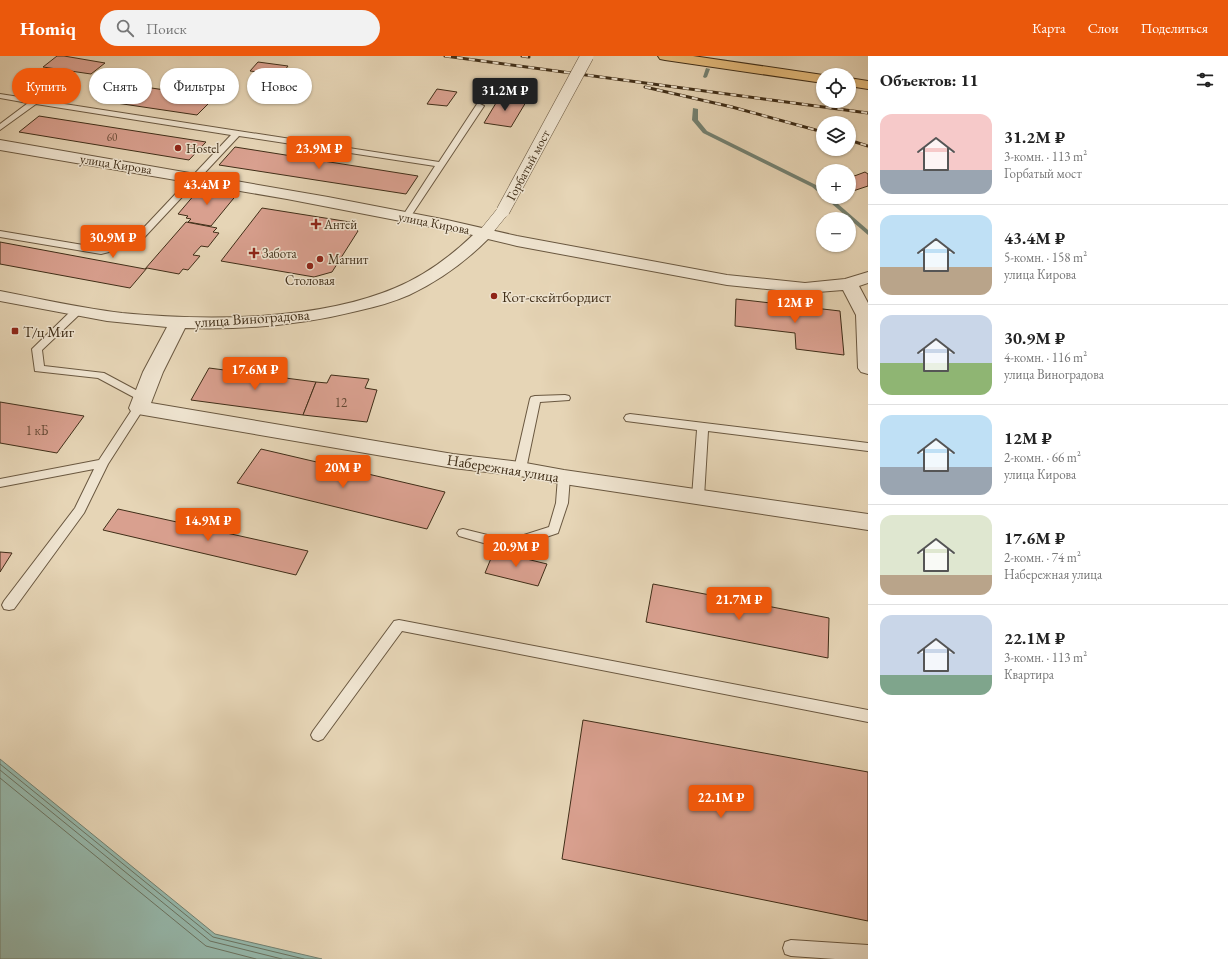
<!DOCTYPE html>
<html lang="ru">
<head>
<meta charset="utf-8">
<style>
	body { margin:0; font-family:"EB Garamond",serif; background:#f2f2f2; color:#222; height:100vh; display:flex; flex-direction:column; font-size:15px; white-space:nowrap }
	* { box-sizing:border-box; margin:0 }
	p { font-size:13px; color:#767676 }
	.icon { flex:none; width:22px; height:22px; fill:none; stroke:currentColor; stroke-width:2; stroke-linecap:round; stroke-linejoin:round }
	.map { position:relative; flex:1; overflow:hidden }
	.sheet { display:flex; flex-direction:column; background:#fff; width:360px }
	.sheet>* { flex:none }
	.banner { position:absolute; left:12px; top:12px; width:380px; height:36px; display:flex; gap:8px }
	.controls { position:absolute; left:816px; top:12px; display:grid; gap:8px }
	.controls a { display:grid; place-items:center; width:40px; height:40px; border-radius:50%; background:#fff; box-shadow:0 1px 3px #0004; font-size:20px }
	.price { position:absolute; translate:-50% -34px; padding:0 9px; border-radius:4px; background:#ea580c; color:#fff; font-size:13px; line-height:26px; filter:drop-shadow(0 1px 2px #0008) }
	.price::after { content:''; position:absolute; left:50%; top:24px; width:12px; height:9px; margin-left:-6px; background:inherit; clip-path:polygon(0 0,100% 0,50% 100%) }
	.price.on { background:#222; color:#fff }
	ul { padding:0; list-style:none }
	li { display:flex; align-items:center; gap:12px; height:100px; padding:0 12px }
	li+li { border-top:1px solid #e0e0e0 }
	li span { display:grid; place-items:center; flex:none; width:112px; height:80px; border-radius:12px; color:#555 }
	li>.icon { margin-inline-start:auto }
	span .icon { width:48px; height:48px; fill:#fffc; stroke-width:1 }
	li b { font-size:17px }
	h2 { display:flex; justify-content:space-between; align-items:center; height:48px; padding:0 12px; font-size:17px }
	.chip { padding:0 14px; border-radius:18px; background:#fff; box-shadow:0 1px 3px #0004; font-size:14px; line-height:36px }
	.chip.on { background:#ea580c; color:#fff }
	header { display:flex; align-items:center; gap:24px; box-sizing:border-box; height:56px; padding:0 20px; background:#ea580c; color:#fff }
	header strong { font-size:19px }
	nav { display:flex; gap:22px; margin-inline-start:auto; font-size:14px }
	.search { width:280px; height:36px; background:#f2f2f2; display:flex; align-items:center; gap:10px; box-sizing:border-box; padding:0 14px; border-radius:22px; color:#767676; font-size:15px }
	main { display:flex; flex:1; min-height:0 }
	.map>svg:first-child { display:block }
	.water { fill:#96b9ad; stroke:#748171 }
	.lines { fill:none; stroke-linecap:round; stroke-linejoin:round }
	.shore { stroke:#6b7462; stroke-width:1 }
	.stream { fill:#748171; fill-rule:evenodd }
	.building { fill:#d9a08f; stroke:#402e18 }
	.service-casing { stroke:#6a5840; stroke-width:2 }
	.pedestrian-casing { stroke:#6a5840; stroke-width:1 }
	.minor-casing { stroke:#6a5840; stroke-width:2 }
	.primary-casing { stroke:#402e18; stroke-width:2 }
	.service { fill:#efe4d0; fill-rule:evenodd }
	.pedestrian { fill:#efe4d0; fill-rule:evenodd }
	.minor { fill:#efe4d0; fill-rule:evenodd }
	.primary { fill:#e3ba7b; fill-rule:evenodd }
	.rail-casing { stroke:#402e18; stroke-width:3 }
	.rail { stroke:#efe4d0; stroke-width:2; stroke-dasharray:6; stroke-linecap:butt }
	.pedestrian-bridge-casing { stroke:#6a5840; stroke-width:14; stroke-linecap:butt }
	.pedestrian-bridge { stroke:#efe4d0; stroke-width:13 }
	.poi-dot { fill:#8f2418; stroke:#efe4d0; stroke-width:1.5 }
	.labels { text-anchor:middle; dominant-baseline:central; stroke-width:3; stroke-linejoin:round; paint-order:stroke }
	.far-number-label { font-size:11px; fill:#664a36 }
	.far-poi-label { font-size:13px; fill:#402e18; stroke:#efe4d0; text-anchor:start }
	.far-street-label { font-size:13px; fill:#402e18; stroke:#efe4d0 }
	.number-label { font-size:13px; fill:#664a36 }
	.poi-label { font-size:15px; fill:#402e18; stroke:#efe4d0; text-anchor:start }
	.street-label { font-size:15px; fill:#402e18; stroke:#efe4d0 }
</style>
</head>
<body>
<header>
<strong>Homiq</strong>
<div class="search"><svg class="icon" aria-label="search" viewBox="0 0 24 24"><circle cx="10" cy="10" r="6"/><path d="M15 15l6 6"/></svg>Поиск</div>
<nav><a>Карта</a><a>Слои</a><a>Поделиться</a></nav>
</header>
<main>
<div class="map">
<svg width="868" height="903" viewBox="0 0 868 903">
	<rect width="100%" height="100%" fill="#e6d5b6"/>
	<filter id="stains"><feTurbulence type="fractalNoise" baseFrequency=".005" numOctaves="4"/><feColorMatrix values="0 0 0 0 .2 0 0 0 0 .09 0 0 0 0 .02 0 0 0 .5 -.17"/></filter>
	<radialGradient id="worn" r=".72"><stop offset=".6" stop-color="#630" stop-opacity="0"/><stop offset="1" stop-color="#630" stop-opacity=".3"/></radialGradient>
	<path class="water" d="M0 703 215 878 322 903H0Z"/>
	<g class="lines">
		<g class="shore">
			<path d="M0 708 213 881 304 903"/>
			<path d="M0 714 210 885 282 903"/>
			<path d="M0 722 206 890 256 903"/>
		</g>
		<g class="stream">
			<path d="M706 12 710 13 707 21 705 22 703 21Z"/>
			<path d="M693 52 698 53V64L707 75 816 129 823 135V140L812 131 703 77 692 64Z"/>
			<path d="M824 141H830L868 174V179Z"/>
		</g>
	</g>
	<g class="building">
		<path d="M57 0H64L105 7 91 18 43 11Z"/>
		<path d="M258 6 288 10 281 19 250 15Z"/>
		<path d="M56 25 71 27 61 35 47 33Z"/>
		<path d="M111 30 141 35 145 31 211 41 208 43 212 44 197 59 96 44Z"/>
		<path d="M437 33 457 36 447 50 427 48Z"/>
		<path d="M499 42 526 46 511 71 484 67Z"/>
		<path d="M39 60 206 86 189 104 19 76Z"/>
		<path d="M235 91 418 120 406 138 219 109Z"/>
		<path d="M865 116 868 118V130L853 135 849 132V122Z"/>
		<path d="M201 131 238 137 211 170 188 166 191 163 186 162 188 160 178 158Z"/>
		<path d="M262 152 350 166 358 175 332 216 314 221 221 205Z"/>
		<path d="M186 166 217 172 213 176 219 177 208 191 201 190 193 199 200 200 188 214 183 213 179 218 147 212 130 232 0 208V186L145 213Z"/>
		<path d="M736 243 840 255 844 299 796 293 795 277 735 270Z"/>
		<path d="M209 312 316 326 303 359 191 344Z"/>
		<path d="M331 319 369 323 365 332 377 334 367 366 303 359 316 326 327 327Z"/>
		<path d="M0 346 84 360 57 397 0 387Z"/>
		<path d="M261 393 445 436 427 473 237 427Z"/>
		<path d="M118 453 308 495 296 519 103 474Z"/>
		<path d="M494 495 547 508 538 530 485 517Z"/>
		<path d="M0 496 12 497 0 516Z"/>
		<path d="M653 528 829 562 828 602 646 566Z"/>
		<path d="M583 664 868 716V865L562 803Z"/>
	</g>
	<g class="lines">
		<defs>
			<g id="service">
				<path d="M0 38 439 106 477 48H480L484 50 409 163H403L402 161 435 110 239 80 140 186 133 190 101 198 0 181V175L101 192 127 186 134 182 231 79 36 48 0 74V68L28 47 0 42Z"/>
				<path d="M77 252 81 253 82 255 81 257 42 294 44 310 104 317 147 340 148 342 147 344H139L98 322 35 315 32 293 73 253Z"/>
				<path d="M565 339 569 340 570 342 569 344 540 346 526 413 524 416H516L514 413 530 343 531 341 535 340Z"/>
				<path d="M139 348 143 349 144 352 108 408 84 457 14 553 9 554 4 553 2 549 4 545 75 452 94 413 0 431V423L99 404 135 349Z"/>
				<path d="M630 358 868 387V395L708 375 704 441 702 444 698 445 694 444 692 441 697 374 626 365 624 362 626 359Z"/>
				<path d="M564 417 568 418 570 421 568 447 558 477 508 494 459 480 457 477 459 474 463 473 508 484 549 471 556 447 558 421 560 418Z"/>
				<path d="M399 564 868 654V666L402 575 323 683 318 685 313 683 311 679 313 675 394 565Z"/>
				<path d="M791 884 868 889V903H835L791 900 785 898 783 892 785 886Z"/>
			</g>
			<path id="pedestrian" d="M503 151 508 152 510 155 508 158 490 180 485 181 480 180 478 177 480 174 498 152Z"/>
			<path id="minor" d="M0 84 328 141 447 164 517 180 727 219 805 227 845 223 868 216V227L859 230 868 247V318L861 316 858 312 856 259 843 234 805 237 727 229 517 190 488 183C465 206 439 225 409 239 393 246 375 251 357 255 301 269 243 274 185 272L163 316 151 347 453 398 520 406 564 414 868 458V474L564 428 520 420 453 412 132 357 129 352 143 316 167 271 107 265 0 245V235C41 243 81 252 122 257 206 265 317 265 395 232 424 220 450 201 473 179L287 143 0 94Z"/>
			<g id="primary">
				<path d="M658 0H693L823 19V27L665 4 660 3Z"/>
				<path d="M849 22 868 25V33L849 30Z"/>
			</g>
		</defs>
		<use href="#service" class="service-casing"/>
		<use href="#pedestrian" class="pedestrian-casing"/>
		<use href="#minor" class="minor-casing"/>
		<use href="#primary" class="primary-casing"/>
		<use href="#service" class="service"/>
		<use href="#pedestrian" class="pedestrian"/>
		<use href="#minor" class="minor"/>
		<use href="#primary" class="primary"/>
		<defs>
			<g id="rail">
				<path d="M445 0 868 57"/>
				<path d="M522 0 529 1"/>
				<path d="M645 31 732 51 823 76"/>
				<path d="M849 84 868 90"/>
			</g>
		</defs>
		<use href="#rail" class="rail-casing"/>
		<use href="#rail" class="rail"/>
		<defs>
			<path id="pedestrian-bridge" d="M503 155 587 0"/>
		</defs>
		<use href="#pedestrian-bridge" class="pedestrian-bridge-casing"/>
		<use href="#pedestrian-bridge" class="pedestrian-bridge"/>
	</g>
	<g class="poi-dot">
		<circle cx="178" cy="92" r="4"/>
		<path d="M314 162h4v4h4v4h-4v4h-4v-4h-4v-4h4z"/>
		<path d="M252 191h4v4h4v4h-4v4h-4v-4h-4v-4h4z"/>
		<circle cx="320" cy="203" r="4"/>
		<circle cx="310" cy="210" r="4"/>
		<circle cx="494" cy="240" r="4"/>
		<rect x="11" y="271" width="8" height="8" rx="2"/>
	</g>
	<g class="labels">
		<g class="far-number-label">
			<text x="112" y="81">60</text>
		</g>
		<g class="far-poi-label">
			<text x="186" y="92">Hostel</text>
			<text x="324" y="168">Антей</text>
			<text x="262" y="197">Забота</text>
			<text x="328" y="203">Магнит</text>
			<text x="310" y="224" text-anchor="middle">Столовая</text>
		</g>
		<g class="far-street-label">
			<text transform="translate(116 108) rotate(9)">улица Кирова</text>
			<text transform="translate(528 109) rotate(-62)">Горбатый мост</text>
			<text transform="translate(434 167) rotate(11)">улица Кирова</text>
		</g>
		<g class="number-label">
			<text x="341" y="346">12</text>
			<text x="37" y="374">1 кБ</text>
		</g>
		<g class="poi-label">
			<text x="502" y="240">Кот-скейтбордист</text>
			<text x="23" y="275">Т/ц Миг</text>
		</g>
		<g class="street-label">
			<text transform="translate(252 262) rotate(-4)">улица Виноградова</text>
			<text transform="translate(503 412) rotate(9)">Набережная улица</text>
		</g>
	</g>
	<rect width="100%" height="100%" filter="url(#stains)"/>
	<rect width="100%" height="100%" fill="url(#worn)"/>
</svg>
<div class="controls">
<a><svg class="icon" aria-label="locate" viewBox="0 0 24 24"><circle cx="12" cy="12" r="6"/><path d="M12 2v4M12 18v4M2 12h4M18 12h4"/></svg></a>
<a><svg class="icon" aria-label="layers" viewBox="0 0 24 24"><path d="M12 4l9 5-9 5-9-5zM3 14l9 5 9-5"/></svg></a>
<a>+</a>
<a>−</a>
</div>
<b class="price on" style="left:505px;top:56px">31.2M ₽</b>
<b class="price" style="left:319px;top:114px">23.9M ₽</b>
<b class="price" style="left:207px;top:150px">43.4M ₽</b>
<b class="price" style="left:113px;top:203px">30.9M ₽</b>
<b class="price" style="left:795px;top:268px">12M ₽</b>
<b class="price" style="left:255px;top:335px">17.6M ₽</b>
<b class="price" style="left:343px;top:433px">20M ₽</b>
<b class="price" style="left:208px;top:486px">14.9M ₽</b>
<b class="price" style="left:516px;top:512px">20.9M ₽</b>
<b class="price" style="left:739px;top:565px">21.7M ₽</b>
<b class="price" style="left:721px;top:763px">22.1M ₽</b>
<div class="banner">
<a class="chip on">Купить</a>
<a class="chip">Снять</a>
<a class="chip">Фильтры</a>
<a class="chip">Новое</a>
</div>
</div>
<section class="sheet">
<h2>Объектов: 11<svg class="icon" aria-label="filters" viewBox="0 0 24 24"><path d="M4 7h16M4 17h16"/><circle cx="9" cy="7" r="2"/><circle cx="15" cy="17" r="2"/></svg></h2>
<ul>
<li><span style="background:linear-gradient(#f6c9c9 70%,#9aa5b1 0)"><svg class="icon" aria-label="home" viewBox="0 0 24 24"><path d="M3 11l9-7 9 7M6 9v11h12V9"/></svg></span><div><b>31.2M ₽</b><p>3-комн. · 113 m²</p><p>Горбатый мост</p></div></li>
<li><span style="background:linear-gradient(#bfe0f5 65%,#b9a48a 0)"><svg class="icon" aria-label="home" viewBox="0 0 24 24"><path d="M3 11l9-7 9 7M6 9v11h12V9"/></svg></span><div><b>43.4M ₽</b><p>5-комн. · 158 m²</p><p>улица Кирова</p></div></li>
<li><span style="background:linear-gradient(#c9d6e8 60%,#8fb573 0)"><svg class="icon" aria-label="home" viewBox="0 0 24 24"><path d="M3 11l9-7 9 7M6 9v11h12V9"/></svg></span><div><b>30.9M ₽</b><p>4-комн. · 116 m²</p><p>улица Виноградова</p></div></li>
<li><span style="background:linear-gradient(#bfe0f5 65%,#9aa5b1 0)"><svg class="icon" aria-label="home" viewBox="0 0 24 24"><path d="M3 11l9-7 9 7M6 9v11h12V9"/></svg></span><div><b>12M ₽</b><p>2-комн. · 66 m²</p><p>улица Кирова</p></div></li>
<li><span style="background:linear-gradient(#dfe7d0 75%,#b9a48a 0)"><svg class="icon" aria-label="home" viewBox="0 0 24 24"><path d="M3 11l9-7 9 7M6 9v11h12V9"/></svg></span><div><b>17.6M ₽</b><p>2-комн. · 74 m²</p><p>Набережная улица</p></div></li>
<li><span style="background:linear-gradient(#c9d6e8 75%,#7fa58c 0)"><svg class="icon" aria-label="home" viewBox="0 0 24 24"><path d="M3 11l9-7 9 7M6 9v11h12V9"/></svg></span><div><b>22.1M ₽</b><p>3-комн. · 113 m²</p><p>Квартира</p></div></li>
</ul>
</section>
</main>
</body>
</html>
